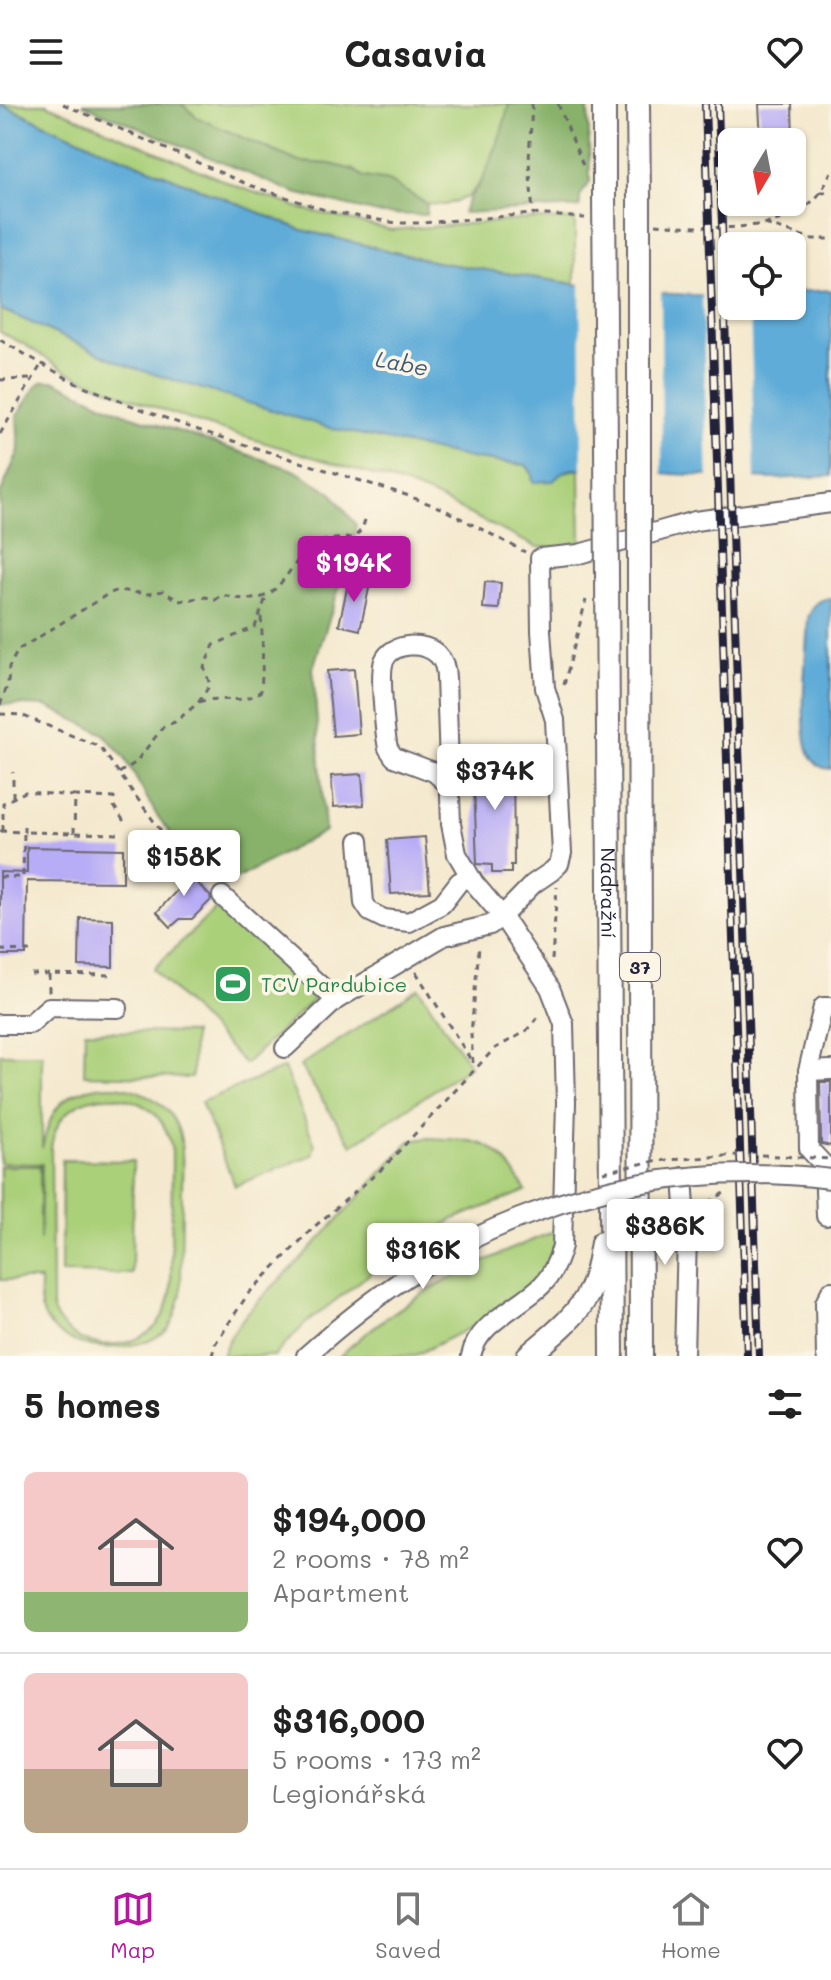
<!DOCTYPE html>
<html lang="en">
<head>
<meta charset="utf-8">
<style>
	body { margin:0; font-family:Mali,sans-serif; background:#f2f2f2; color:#222; height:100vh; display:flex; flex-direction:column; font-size:30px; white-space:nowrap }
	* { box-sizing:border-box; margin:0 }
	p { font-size:26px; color:#767676 }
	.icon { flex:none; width:44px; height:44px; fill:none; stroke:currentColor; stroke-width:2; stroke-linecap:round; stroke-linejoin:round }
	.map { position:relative; height:1252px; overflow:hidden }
	.details { display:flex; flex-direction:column; background:#fff; flex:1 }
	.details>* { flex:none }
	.needle { width:52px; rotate:190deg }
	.fabs { position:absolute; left:718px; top:24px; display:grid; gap:16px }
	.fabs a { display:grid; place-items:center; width:88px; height:88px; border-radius:12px; background:#fff; box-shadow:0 2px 6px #0004; font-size:40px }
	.price { position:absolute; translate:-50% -68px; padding:0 18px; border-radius:8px; background:#fff; color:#222; font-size:26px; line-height:52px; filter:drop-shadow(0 2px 4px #0008) }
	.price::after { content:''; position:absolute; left:50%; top:48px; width:24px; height:18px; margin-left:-12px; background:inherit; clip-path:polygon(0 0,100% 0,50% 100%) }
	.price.on { background:#b5179e; color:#fff }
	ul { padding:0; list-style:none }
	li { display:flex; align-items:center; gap:24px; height:200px; padding:0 24px }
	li+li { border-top:2px solid #e0e0e0 }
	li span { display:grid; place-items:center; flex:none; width:224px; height:160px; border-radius:12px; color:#555 }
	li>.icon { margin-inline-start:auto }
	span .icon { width:96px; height:96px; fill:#fffc; stroke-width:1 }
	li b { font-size:34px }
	h2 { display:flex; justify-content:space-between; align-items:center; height:96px; padding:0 24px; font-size:34px }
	header { display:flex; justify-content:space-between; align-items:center; height:104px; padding:0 24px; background:#fff; font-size:36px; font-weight:700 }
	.tabs { display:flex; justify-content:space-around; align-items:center; height:112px; border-top:2px solid #e0e0e0; background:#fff; font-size:22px; color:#767676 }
	.tabs a { display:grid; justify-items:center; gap:4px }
	.tabs .on { color:#b5179e }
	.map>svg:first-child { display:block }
	.green { fill:#abd07a; stroke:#66795a; stroke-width:2; fill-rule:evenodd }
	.forest { fill:#88b26a; stroke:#556a52; stroke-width:2 }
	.water { fill:#5eacd8; stroke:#40678a; stroke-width:2 }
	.pier { fill:#f4e9ce }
	.building { fill:#b7acf6 }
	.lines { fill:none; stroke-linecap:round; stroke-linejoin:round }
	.minor-casing { stroke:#6c686e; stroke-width:22 }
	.major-casing { stroke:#6c686e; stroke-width:26 }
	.path { stroke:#6c686e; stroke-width:3; stroke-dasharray:6 6; stroke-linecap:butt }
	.minor { stroke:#fff; stroke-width:18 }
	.major { stroke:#fff; stroke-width:22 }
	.rail-casing { stroke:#22223b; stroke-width:8 }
	.rail { stroke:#fcf5e5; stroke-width:5; stroke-dasharray:15; stroke-linecap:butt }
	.minor-bridge-casing { stroke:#6c686e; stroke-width:22; stroke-linecap:butt }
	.major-bridge-casing { stroke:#6c686e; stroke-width:26; stroke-linecap:butt }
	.path-bridge { stroke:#6c686e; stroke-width:3; stroke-dasharray:6 6; stroke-linecap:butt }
	.minor-bridge { stroke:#fff; stroke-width:18 }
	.major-bridge { stroke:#fff; stroke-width:22 }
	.labels { text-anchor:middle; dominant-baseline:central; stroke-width:7; stroke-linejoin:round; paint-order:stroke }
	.shield { fill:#fcf5e5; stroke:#63616e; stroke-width:2 }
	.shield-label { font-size:18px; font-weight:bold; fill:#22223b }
	.street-label { font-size:20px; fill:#22223b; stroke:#fcf5e5 }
	.leisure-label { font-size:20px; fill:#27864d; stroke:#fcf5e5; text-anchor:start }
	.water-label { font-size:22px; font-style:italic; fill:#3a597a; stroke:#fcf5e5 }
</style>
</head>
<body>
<header><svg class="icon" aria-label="menu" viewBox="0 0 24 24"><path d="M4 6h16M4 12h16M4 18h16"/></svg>Casavia<svg class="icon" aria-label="heart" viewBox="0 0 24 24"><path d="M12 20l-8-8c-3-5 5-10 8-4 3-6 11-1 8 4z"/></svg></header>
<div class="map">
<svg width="831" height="1252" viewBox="0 0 831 1252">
	<rect width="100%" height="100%" fill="#fcf5e5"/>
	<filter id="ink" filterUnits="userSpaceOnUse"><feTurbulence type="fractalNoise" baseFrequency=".0125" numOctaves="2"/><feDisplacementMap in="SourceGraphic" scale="16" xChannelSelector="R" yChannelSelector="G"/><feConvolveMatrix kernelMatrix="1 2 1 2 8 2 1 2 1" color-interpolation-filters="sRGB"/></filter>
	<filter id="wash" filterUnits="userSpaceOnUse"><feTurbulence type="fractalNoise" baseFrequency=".006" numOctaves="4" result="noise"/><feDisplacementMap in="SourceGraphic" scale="32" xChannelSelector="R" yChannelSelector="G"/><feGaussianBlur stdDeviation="1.8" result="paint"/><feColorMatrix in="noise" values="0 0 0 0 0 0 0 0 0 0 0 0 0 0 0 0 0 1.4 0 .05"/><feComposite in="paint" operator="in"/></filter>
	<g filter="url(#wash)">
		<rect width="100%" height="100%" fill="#f4e9ce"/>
		<g class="green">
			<path d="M1 0H46L236 82 303 105 391 126 533 115 575 116V180L436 158 302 126 100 44Z"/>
			<path d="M181 0H509L502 29 483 75 468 93 445 101 427 100 388 77 364 73 353 66 330 60 299 58 198 14Z"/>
			<path d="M0 205 131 263 475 355 526 361 532 369 533 377H553L563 368 580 365 581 444 536 443 433 392 403 380 202 320 141 298 68 268 22 239 0 228Z"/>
			<path d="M221 800 314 895 245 960 153 865Z"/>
			<path d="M419 884 470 962 352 1041 300 962Z"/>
			<path d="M85 927 193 929 192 974 84 971Z"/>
			<path d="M0 950H42V1044C50 1013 55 992 92 984 128 976 170 994 180 1031 184 1049 182 1069 182 1086 182 1121 181 1156 181 1190 178 1203 175 1214 168 1225 138 1252 58 1252 42 1207 39 1198 40 1186 40 1176H0V1062H40V1137L42 1060 0 1059ZM116 993C149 998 167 1015 172 1048L171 1189C168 1202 164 1213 155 1223 125 1252 65 1245 52 1203L51 1044C56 1008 81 991 116 993Z"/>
			<path d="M284 964 315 1041 312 1051 235 1082 201 998Z"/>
			<path d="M428 1034C487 1037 494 1035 526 1087L454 1115 380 1162 306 1219 274 1252H222C236 1210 275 1183 304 1152 340 1114 375 1075 410 1037Z"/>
			<path d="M62 1056 133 1057 132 1170 61 1169Z"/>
			<path d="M558 1126 559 1136 535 1181 483 1217 414 1252H340C401 1194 480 1156 558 1126Z"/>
		</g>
		<g class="forest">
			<path d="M82 0H181L198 14 299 58 330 60 353 66 364 73 388 77 427 100 426 111 382 110 295 89Z"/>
			<path d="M509 0H588L590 78 580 92V103L463 109C469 89 477 88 484 72 495 49 503 25 509 0Z"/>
			<path d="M44 277H55L121 308 294 366 331 388 356 421 354 438 313 564 325 727 221 783 176 737 156 710 124 653 104 630 46 602 0 600V391L19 346 17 312 37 281Z"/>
		</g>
		<g class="water">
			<path d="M0 0 100 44 302 126 436 158 618 187 711 192 732 202H792V188L831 186V372L771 375 573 365 563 368 553 377 533 378 532 369 526 361 475 355 330 324 131 263 0 205Z"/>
			<path d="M831 494V665C822 664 816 662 811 653 797 629 807 545 808 514 813 502 817 495 831 494Z"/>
		</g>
		<g class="pier">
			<path d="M580 177 619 183 661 186 662 373 582 369Z"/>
			<path d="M732 187V202H750L755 378 708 376 702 188Z"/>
		</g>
		<g id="blocks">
			<g class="building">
				<path d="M759 0H792L793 38H761Z"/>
				<path d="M349 475 370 480 360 526 339 521Z"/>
				<path d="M485 478 501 479 499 505 483 504Z"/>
				<path d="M354 565 359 630 333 632 327 567Z"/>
				<path d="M513 652 514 761H511V769H492V761L477 760 473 653Z"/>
				<path d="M362 670 364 701 334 703 331 672Z"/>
				<path d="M425 733 430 788 391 790 387 736Z"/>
				<path d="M27 743 123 745V778L27 777 26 851H0V768L27 769Z"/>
				<path d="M179 760 210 792 211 796 192 815H180L171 823 157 808 180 783 168 770Z"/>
				<path d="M80 814 113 815V863L79 862Z"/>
				<path d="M820 978H831V1042L821 1040Z"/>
			</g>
		</g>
	</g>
	<g filter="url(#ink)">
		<use href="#blocks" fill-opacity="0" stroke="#6c686e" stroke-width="2"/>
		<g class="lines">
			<defs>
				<g id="minor">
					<path d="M450 682 434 668 394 653 388 644C385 630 379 569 384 557 392 538 425 537 438 551 444 557 446 565 446 574L451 720 457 750 474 779 502 812 550 884 564 920 566 999 562 1142C558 1157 553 1170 542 1181 519 1204 478 1218 471 1252"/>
					<path d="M359 737 364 799 370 808 384 815 409 818 442 800 459 778 469 772"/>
					<path d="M222 792 336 896 444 832 490 821 502 812 533 780 552 767 559 760 562 749 555 616 545 584 541 527 540 454 579 450 695 417 831 399"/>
					<path d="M0 920H30L49 903 118 904"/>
					<path d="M285 944 336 896"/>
					<path d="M808 967 831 966"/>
					<path d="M683 1073 687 1131 684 1252"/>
					<path d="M826 1112 824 1061 809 1045 808 967 823 903H831"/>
					<path d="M306 1252C374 1191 446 1140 533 1109"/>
					<path d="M826 1252 825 1199 831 1187"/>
				</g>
				<g id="major">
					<path d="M604 0V92"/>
					<path d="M638 0 639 94"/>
					<path id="s1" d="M607 469 612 1252"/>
					<path d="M639 473 641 1252"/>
					<path d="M528 1252C550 1233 576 1214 589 1188 597 1173 599 1155 602 1139"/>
				</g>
			</defs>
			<use href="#minor" class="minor-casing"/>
			<use href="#major" class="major-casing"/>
			<g class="path">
				<path d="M63 0 249 81 331 108 396 119H422L533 110 585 114"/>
				<path d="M532 0 529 57 533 110"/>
				<path d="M558 0 584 64"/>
				<path d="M820 88H831"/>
				<path d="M656 120C703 124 785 133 819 90 824 84 827 75 831 68"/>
				<path d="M765 120 812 135H831"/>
				<path d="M0 236 72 277 125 299 192 324 406 391 443 405 525 448"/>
				<path d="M0 276 32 275"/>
				<path d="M0 330 41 261"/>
				<path d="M564 581 586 496"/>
				<path d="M199 598C222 590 240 603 261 587 263 560 263 539 261 513"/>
				<path d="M0 601 8 580 9 563 18 546 108 490 118 486 148 490 163 487 179 497 206 493 215 496 222 491C236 494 251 498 265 492 285 483 296 449 318 439 340 429 359 445 366 412"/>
				<path d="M0 610 21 611 100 643 174 745 211 782"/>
				<path d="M119 669 135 659 164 622 175 618 198 599 210 581 204 563 214 541 255 523 267 491"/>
				<path d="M13 693V668"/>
				<path d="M0 727 24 728V716"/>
				<path d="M3 727V699L25 688 75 692"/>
				<path d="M74 729 75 692 114 694V702L125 719"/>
				<path d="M0 773H23L24 728 118 730"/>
				<path d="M0 846 31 847"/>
				<path d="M552 856 557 783"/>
				<path d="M416 868 471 956"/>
				<path d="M31 870 114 871"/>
				<path d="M49 888V871"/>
				<path d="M473 959 471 930 479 843"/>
				<path d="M212 1252 215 1240 248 1190 314 1123 384 1063 494 945 525 928 541 910"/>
			</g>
			<use href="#minor" class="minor"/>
			<use href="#major" class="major"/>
			<defs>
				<g id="rail">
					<path d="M705 0 747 1252"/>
					<path d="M718 0 759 1252"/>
				</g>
			</defs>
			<use href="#rail" class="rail-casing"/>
			<use href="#rail" class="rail"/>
			<defs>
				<path id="minor-bridge" d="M533 1109C629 1073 730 1063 831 1075"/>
				<g id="major-bridge">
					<path d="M604 92 607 469"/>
					<path d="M639 94V473"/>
				</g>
			</defs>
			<use href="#minor-bridge" class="minor-bridge-casing"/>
			<use href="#major-bridge" class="major-bridge-casing"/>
			<g class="path-bridge">
				<path d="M761 1051 831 1055"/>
				<path d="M603 1068 654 1057 738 1051"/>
				<path d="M645 1097 658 1102 669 1111"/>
				<path d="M702 1109 711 1097 724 1089"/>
			</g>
			<use href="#minor-bridge" class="minor-bridge"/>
			<use href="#major-bridge" class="major-bridge"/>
		</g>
	</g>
	<defs>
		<symbol id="stadium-square" viewBox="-11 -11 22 22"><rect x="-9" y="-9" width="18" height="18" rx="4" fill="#2e9e5b" stroke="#fcf5e5"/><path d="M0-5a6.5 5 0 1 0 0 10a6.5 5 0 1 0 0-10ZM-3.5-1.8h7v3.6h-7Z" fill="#fff"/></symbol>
	</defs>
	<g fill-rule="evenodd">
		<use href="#stadium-square" x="211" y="858" width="44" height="44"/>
	</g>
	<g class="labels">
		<rect class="shield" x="620" y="849" width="40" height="28" rx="6"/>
		<g class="shield-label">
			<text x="640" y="863">37</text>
		</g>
		<g class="street-label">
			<text stroke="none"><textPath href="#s1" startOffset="320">Nádražní</textPath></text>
		</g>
		<g class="leisure-label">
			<text x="261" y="880">TCV Pardubice</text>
		</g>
		<g class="water-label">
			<text transform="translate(402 259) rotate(11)">Labe</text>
		</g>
	</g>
</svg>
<div class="fabs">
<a><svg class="needle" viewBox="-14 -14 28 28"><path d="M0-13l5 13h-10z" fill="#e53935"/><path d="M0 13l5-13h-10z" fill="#767676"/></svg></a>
<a><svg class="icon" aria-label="locate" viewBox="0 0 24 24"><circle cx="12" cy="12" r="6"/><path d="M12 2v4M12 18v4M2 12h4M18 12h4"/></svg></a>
</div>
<b class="price on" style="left:354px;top:500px">$194K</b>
<b class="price" style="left:495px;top:708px">$374K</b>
<b class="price" style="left:184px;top:794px">$158K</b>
<b class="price" style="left:665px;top:1163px">$386K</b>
<b class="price" style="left:423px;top:1187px">$316K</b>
</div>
<section class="details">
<h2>5 homes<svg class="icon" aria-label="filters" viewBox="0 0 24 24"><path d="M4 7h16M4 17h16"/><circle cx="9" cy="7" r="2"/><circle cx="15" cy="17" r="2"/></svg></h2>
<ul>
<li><span style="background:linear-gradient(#f6c9c9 75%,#8fb573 0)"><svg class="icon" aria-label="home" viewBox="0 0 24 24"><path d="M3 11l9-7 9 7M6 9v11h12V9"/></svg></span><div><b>$194,000</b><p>2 rooms · 78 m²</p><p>Apartment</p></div><svg class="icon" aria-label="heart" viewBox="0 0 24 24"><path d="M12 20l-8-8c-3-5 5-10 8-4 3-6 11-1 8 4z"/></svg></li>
<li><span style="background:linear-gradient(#f6c9c9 60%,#b9a48a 0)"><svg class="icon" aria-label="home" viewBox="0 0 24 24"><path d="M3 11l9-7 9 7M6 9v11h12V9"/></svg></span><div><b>$316,000</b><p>5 rooms · 173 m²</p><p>Legionářská</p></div><svg class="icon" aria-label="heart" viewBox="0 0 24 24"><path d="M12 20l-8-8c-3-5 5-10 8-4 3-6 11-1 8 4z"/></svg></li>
</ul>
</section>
<nav class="tabs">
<a class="on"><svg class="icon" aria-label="map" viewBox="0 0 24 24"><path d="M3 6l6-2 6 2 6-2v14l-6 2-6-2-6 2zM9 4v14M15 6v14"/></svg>Map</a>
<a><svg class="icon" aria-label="saved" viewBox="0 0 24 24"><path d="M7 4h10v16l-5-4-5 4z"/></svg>Saved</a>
<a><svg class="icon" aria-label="home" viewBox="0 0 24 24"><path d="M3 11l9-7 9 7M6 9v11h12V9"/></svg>Home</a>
</nav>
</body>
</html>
